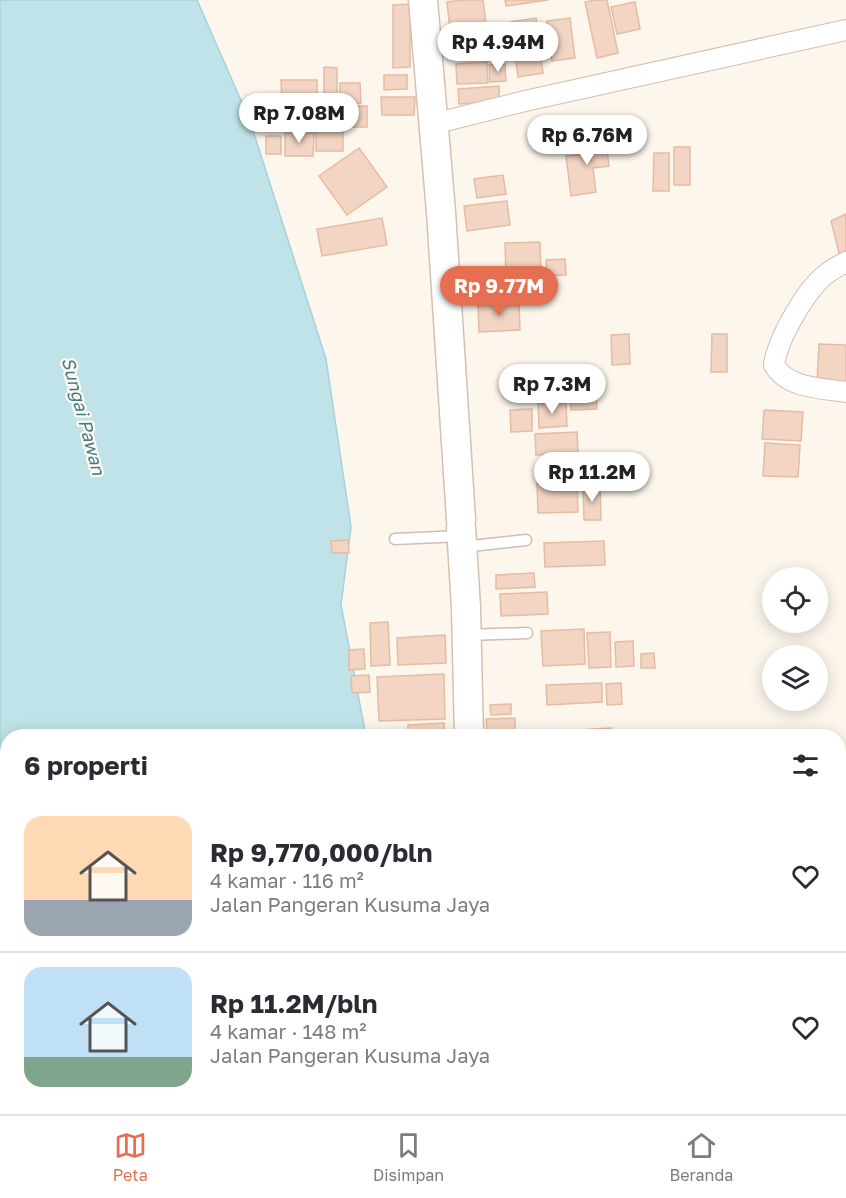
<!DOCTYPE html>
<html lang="id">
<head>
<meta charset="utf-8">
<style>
	body { margin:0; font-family:"Golos Text",sans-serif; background:#f2f2f3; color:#2b2b33; height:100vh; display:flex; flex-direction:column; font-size:22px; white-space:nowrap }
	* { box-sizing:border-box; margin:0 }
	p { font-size:20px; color:#7c7c81 }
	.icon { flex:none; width:33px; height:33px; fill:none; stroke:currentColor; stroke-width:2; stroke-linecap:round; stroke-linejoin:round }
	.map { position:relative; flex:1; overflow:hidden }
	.drawer { position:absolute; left:0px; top:729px; width:846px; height:386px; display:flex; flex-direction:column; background:#fff; border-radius:24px 24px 0 0; box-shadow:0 3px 15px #0003 }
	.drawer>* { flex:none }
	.fabs { position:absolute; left:762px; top:567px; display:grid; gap:12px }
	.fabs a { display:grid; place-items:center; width:66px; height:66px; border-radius:50%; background:#fff; box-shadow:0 3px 15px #0003; font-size:30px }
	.price { position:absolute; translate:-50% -51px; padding:0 14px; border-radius:21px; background:#fff; color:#222; font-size:20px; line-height:39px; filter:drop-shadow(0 2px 3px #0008) }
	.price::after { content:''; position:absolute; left:50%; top:36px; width:18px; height:14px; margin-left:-9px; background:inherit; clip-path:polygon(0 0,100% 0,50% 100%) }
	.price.active { background:#e76f51; color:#fff }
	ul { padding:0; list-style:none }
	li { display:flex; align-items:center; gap:18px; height:150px; padding:0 24px }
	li+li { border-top:2px solid #e1e1e2 }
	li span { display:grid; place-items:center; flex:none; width:168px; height:120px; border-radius:18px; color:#555 }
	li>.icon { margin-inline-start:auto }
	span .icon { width:72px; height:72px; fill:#fffc; stroke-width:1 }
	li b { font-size:26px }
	h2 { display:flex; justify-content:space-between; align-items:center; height:72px; padding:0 24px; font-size:26px }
	.tabs { display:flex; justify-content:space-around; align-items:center; height:84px; border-top:2px solid #e1e1e2; background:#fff; font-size:16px; color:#7c7c81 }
	.tabs a { display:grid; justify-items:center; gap:3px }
	.tabs .active { color:#e76f51 }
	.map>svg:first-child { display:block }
	.water { fill:#bfe3e8; stroke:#a5d3da; stroke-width:1.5 }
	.building { fill:#f3d5c3; stroke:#e6bba3; stroke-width:1.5 }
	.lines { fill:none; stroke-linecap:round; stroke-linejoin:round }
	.lane-casing { stroke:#d1beb0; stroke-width:13 }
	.street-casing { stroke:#d1beb0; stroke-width:22 }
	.secondary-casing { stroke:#d6c0b0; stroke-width:31 }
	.lane { stroke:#fff; stroke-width:10 }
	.street { stroke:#fff; stroke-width:20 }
	.secondary { stroke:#fff; stroke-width:28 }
	.labels { text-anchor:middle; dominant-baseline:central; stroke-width:4.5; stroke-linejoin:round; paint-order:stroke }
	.water-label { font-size:18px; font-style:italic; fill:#437c86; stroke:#fffaf3 }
</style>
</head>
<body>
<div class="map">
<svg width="846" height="1114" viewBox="0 0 846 1114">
	<rect width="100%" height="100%" fill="#fdf6ec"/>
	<path class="water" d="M0 0H197L250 121 326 359 351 527 341 605 366 736H8V1107H396V1114H0Z"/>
	<g class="building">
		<path d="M462 0H483L486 24 450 29 447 2Z"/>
		<path d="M505 0H548L506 6Z"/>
		<path d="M596 0H607L618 53 597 58 585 2Z"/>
		<path d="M635 2 640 29 617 34 611 7Z"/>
		<path d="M410 4V67L393 68V5Z"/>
		<path d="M536 18 543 73 518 77 511 22Z"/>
		<path d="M570 18 575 58 552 61 547 21Z"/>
		<path d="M487 36 488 56 457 58 456 37Z"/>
		<path d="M487 62 488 83 457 84 456 64Z"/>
		<path d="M505 64 506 81 490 82 489 65Z"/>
		<path d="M324 67 337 68V103H324Z"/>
		<path d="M384 75H407V89L384 90Z"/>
		<path d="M281 80H317V102H282Z"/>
		<path d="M340 83H360L361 103 340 104Z"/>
		<path d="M499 86V102L459 104 458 89Z"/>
		<path d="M381 97H415L414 115H382Z"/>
		<rect x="323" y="106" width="44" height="21"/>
		<rect x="316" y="131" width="27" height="20"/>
		<path d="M285 133H314L313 156H285Z"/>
		<path d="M605 135 609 166 593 168 596 192 571 196 566 156 586 154 584 138Z"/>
		<rect x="266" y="136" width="15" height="18"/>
		<rect x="674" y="147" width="16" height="38"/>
		<path d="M359 148 387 187 347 215 319 176Z"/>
		<path d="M654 153H669V191H653Z"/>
		<path d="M503 175 506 194 477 198 474 179Z"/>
		<path d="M507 201 510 225 467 231 464 206Z"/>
		<path d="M846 214V255L840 257 831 221Z"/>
		<path d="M382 218 387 245 322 256 317 229Z"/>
		<path d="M540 242 541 274 506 276 505 243Z"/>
		<path d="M565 259 566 275 547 276 546 260Z"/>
		<path d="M519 302 520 330 479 332 478 303Z"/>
		<path d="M629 334 630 364 612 365 611 335Z"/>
		<path d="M712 334H727V372H711Z"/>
		<path d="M819 344 846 345V386L817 384Z"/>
		<path d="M595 370 597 409 571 410 569 371Z"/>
		<path d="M567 378 568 397 533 399V380Z"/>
		<path d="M566 403 567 426 539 428 538 404Z"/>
		<path d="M532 409V431L511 432 510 410Z"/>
		<path d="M764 410 803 412 801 441 762 439Z"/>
		<path d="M577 432 578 453 536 455 535 434Z"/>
		<path d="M765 443 800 445 798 477 763 476Z"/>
		<path d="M577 481 578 512 538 513 537 483Z"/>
		<path d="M600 485 601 520H584L583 486Z"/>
		<path d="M348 540 349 553H332L331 541Z"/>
		<path d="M604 541 605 565 545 567 544 543Z"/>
		<path d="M534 573 535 587 496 589V575Z"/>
		<path d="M547 592 548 614 501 616 500 594Z"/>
		<path d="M388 622 390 665 371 666 370 623Z"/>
		<path d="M584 629 585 664 543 666 541 631Z"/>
		<path d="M610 632 611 667 589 668 587 633Z"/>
		<path d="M445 635 446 663 398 665 397 638Z"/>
		<path d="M633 641 634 666 616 667 615 642Z"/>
		<path d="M364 649 365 669 349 670V650Z"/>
		<path d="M654 653 655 668H641V654Z"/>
		<path d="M444 674 445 719 379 721 377 677Z"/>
		<path d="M369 675 370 692 352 693 351 676Z"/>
		<path d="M602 683V702L547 705 546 685Z"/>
		<path d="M621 683 622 704 607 705 606 684Z"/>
		<path d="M511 704V714L491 715 490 705Z"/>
		<path d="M515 718V731L487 732 486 719Z"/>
		<path d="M444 723 445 736H408V725Z"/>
		<path d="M612 728V736H576V730Z"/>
		<path d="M522 1107 555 1110V1114H522Z"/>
		<rect x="591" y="1107" width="43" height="7"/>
		<path d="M670 1107H702L701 1114H668Z"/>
		<path d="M744 1107H763V1113L744 1112Z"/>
		<path d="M788 1107H807L806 1114H787Z"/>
	</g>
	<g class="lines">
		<defs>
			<g id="lane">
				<path d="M395 539 461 536"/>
				<path d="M462 547 526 540"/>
				<path d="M467 635 527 633"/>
				<path d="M561 1114V1107"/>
			</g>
			<g id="street">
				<path d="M433 124 525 101 846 30"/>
				<path d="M846 262C841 265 834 268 829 272 807 287 778 338 774 365 788 389 822 388 846 392"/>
				<path d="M838 782 839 777"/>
				<path d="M838 842 846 851"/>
				<path d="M838 1033 846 1034"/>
			</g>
			<g id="secondary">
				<path d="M423 0 441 212 461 519"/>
				<path d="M461 527 466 608 469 736"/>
				<path d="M467 1114V1107"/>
			</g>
		</defs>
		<use href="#lane" class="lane-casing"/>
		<use href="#street" class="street-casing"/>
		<use href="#secondary" class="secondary-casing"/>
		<use href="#lane" class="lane"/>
		<use href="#street" class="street"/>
		<use href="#secondary" class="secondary"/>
	</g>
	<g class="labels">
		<g class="water-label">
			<text transform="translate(84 416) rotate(75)">Sungai Pawan</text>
		</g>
	</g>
</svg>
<div class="fabs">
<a><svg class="icon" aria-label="locate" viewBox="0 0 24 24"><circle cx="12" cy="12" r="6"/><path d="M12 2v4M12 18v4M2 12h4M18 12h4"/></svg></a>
<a><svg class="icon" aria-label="layers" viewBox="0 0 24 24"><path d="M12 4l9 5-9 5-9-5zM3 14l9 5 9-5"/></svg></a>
</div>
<b class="price" style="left:498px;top:73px">Rp 4.94M</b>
<b class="price" style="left:299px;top:144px">Rp 7.08M</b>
<b class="price" style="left:587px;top:166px">Rp 6.76M</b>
<b class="price active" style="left:499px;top:317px">Rp 9.77M</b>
<b class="price" style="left:552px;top:415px">Rp 7.3M</b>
<b class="price" style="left:592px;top:503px">Rp 11.2M</b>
<section class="drawer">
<h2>6 properti<svg class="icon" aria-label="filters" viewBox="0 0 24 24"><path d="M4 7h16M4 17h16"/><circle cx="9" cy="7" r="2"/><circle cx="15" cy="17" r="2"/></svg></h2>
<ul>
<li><span style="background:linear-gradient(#ffd9b3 70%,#9aa5b1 0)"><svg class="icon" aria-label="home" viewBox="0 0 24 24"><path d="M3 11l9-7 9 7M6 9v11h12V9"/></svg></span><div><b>Rp 9,770,000/bln</b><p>4 kamar · 116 m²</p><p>Jalan Pangeran Kusuma Jaya</p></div><svg class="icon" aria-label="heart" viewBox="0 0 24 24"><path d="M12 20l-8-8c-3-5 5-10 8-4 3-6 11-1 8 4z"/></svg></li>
<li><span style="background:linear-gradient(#bfe0f5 75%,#7fa58c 0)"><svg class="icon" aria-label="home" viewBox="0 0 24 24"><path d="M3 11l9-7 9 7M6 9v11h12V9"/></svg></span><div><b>Rp 11.2M/bln</b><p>4 kamar · 148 m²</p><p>Jalan Pangeran Kusuma Jaya</p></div><svg class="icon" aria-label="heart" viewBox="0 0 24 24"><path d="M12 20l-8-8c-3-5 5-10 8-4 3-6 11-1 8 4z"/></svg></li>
</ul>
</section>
</div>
<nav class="tabs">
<a class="active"><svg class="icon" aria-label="map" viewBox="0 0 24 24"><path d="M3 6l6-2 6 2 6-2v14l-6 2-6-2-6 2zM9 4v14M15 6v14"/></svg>Peta</a>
<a><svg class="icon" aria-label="saved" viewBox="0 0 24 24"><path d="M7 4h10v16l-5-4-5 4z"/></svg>Disimpan</a>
<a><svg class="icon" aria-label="home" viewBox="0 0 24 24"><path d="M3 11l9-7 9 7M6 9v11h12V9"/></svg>Beranda</a>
</nav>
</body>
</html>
